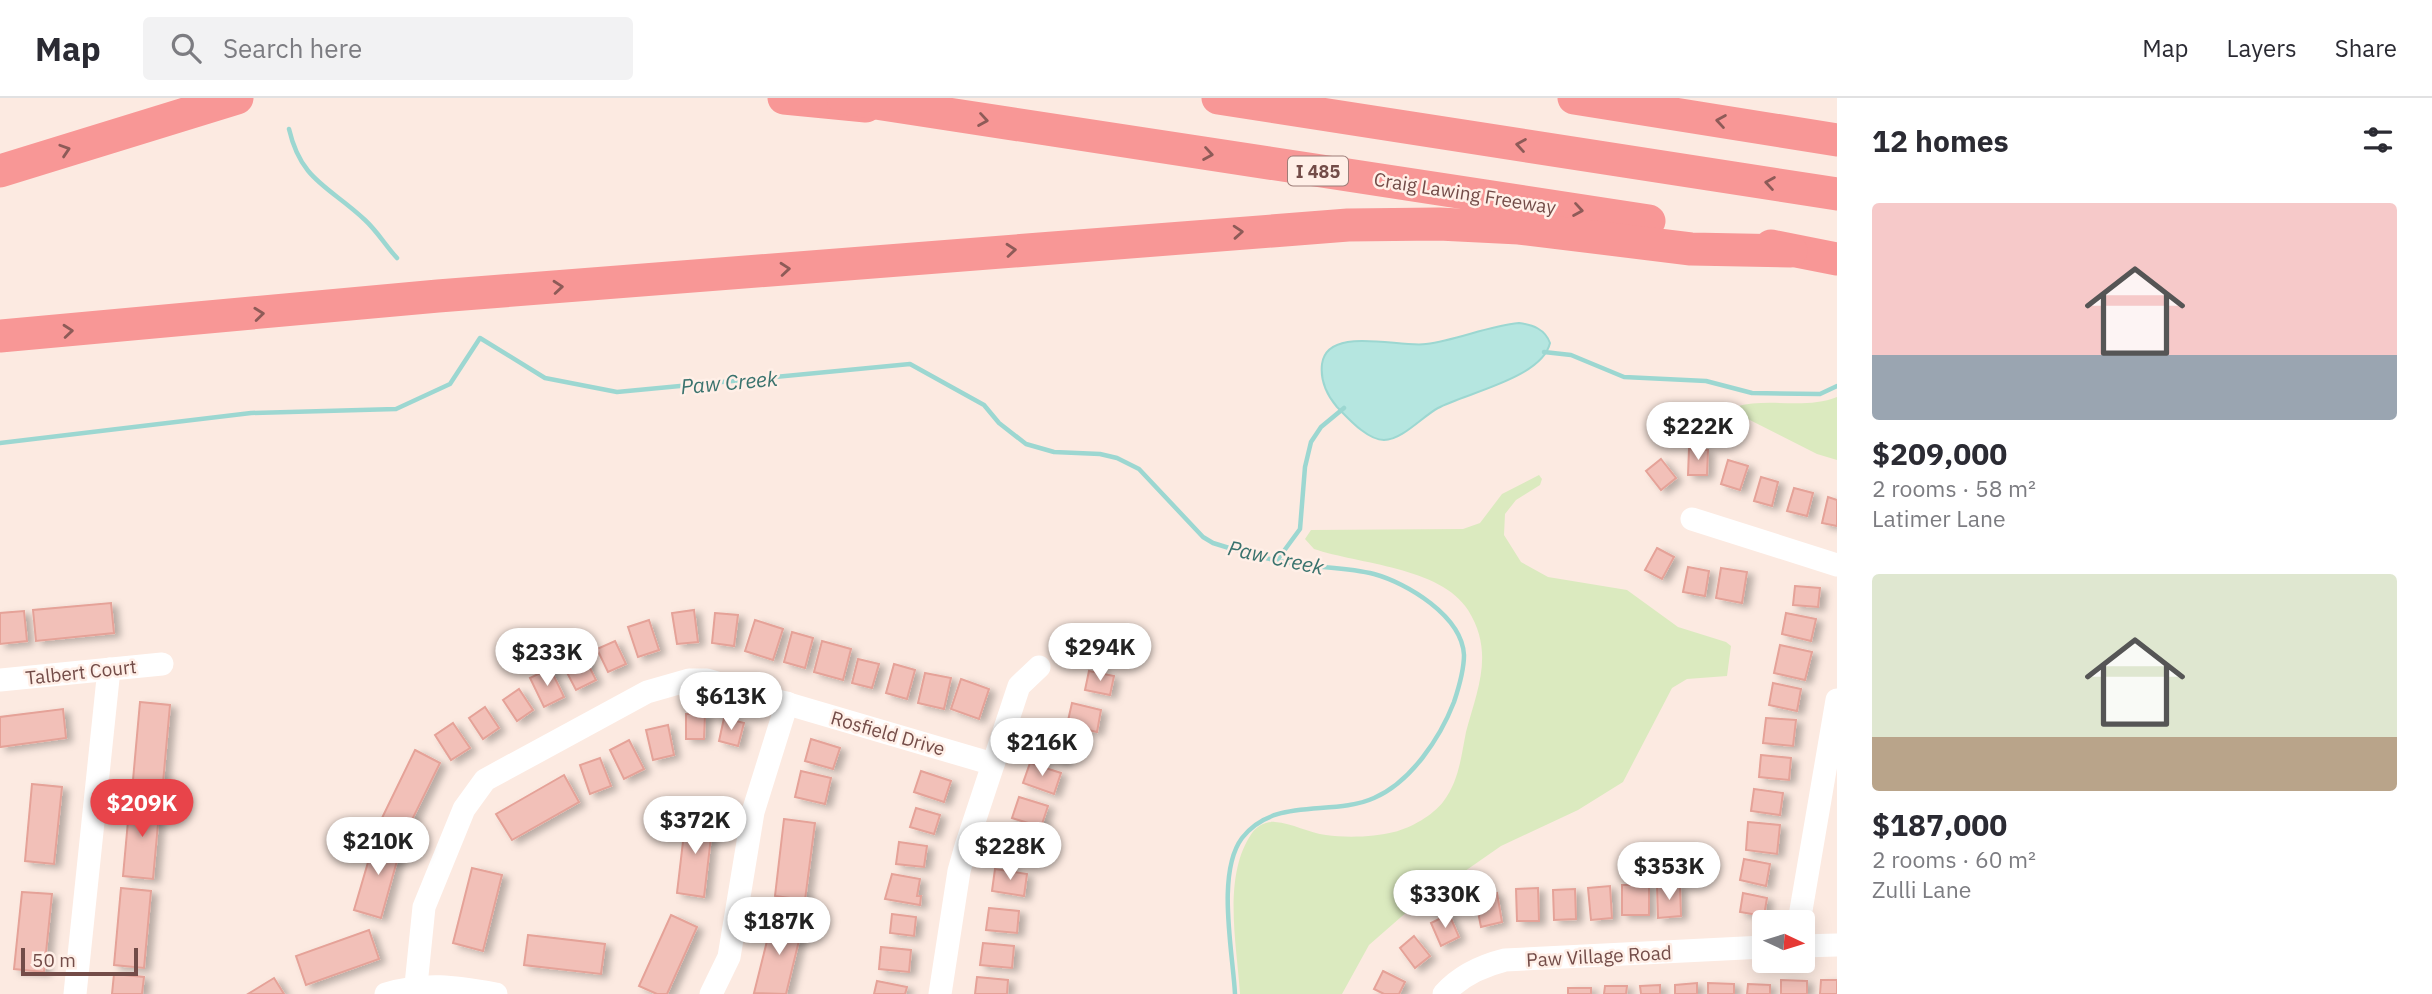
<!DOCTYPE html>
<html lang="en">
<head>
<meta charset="utf-8">
<style>
	body { margin:0; font-family:"IBM Plex Sans",sans-serif; background:#f2f2f3; color:#2b2b33; height:100vh; display:flex; flex-direction:column; font-size:26px; white-space:nowrap }
	* { box-sizing:border-box; margin:0 }
	p { font-size:23px; color:#7c7c81 }
	.icon { flex:none; width:38px; height:38px; fill:none; stroke:currentColor; stroke-width:2; stroke-linecap:round; stroke-linejoin:round }
	.map { position:relative; flex:1; overflow:hidden }
	.panel { display:flex; flex-direction:column; background:#fff; width:595px }
	.panel>* { flex:none }
	.needle { width:46px; rotate:94deg }
	.buttons { position:absolute; left:1752px; top:812px; display:grid; gap:14px }
	.buttons a { display:grid; place-items:center; width:63px; height:63px; border-radius:7px; background:#fff; box-shadow:0 4px 18px #0003; font-size:35px }
	.scale { position:absolute; left:21px; bottom:18px; width:117px; box-sizing:border-box; padding-left:7px; border:4px solid #734c48; border-top:0; font-size:19px; line-height:24px; white-space:nowrap; color:#734c48; -webkit-text-stroke:5px #ffefe7; paint-order:stroke }
	.price { position:absolute; translate:-50% -60px; padding:0 16px; border-radius:24px; background:#fff; color:#222; font-size:23px; line-height:46px; filter:drop-shadow(0 2px 4px #0008) }
	.price::after { content:''; position:absolute; left:50%; top:42px; width:21px; height:16px; margin-left:-10px; background:inherit; clip-path:polygon(0 0,100% 0,50% 100%) }
	.price.selected { background:#e8444a; color:#fff }
	ul { padding:0; list-style:none }
	li { display:grid; align-content:center; gap:14px; height:371px; padding:0 35px }
	li span { display:grid; place-items:center; height:217px; border-radius:7px; color:#555 }
	li>.icon { margin-inline-start:auto }
	span .icon { width:126px; height:126px; fill:#fffc; stroke-width:1 }
	li b { font-size:30px }
	h2 { display:flex; justify-content:space-between; align-items:center; height:84px; padding:0 35px; font-size:30px }
	header { display:flex; align-items:center; gap:42px; box-sizing:border-box; height:98px; padding:0 35px; background:#fff; border-bottom:2px solid #e1e1e2 }
	header strong { font-size:33px }
	nav { display:flex; gap:38px; margin-inline-start:auto; font-size:24px }
	.search { width:490px; height:63px; background:#f2f2f3; display:flex; align-items:center; gap:18px; box-sizing:border-box; padding:0 24px; border-radius:7px; color:#7c7c81; font-size:26px }
	main { display:flex; flex:1; min-height:0 }
	.map>svg:first-child { display:block }
	.green { fill:#dbeabf }
	.water { fill:#b5e6e0; stroke:#9cd7d1; stroke-width:2 }
	.lines { fill:none; stroke-linecap:round; stroke-linejoin:round }
	.stream { stroke:#9cd7d1; stroke-width:4.5 }
	.building { fill:#f2c0b8; stroke:#e5a298; stroke-width:2; filter:url(#shadow) }
	.minor { stroke:#fff; stroke-width:23 }
	.highway { stroke:#f89796; stroke-width:33 }
	.oneway { stroke:#8e5b58 }
	.labels { text-anchor:middle; dominant-baseline:central; stroke-width:5; stroke-linejoin:round; paint-order:stroke }
	.shield { fill:#ffefe7; stroke:#9d7d78; stroke-width:2 }
	.shield-label { font-size:18px; font-weight:bold; fill:#734c48 }
	.street-label { font-size:19px; fill:#734c48; stroke:#ffefe7 }
	.water-label { font-size:21px; font-style:italic; fill:#39726d; stroke:#ffefe7 }
</style>
</head>
<body>
<header>
<strong>Map</strong>
<div class="search"><svg class="icon" aria-label="search" viewBox="0 0 24 24"><circle cx="10" cy="10" r="6"/><path d="M15 15l6 6"/></svg>Search here</div>
<nav><a>Map</a><a>Layers</a><a>Share</a></nav>
</header>
<main>
<div class="map">
<svg width="1837" height="896" viewBox="0 0 1837 896">
	<defs>
		<filter id="shadow"><feDropShadow dx="6" dy="3.5" stdDeviation="3.5" flood-color="#0004"/></filter>
	</defs>
	<rect width="100%" height="100%" fill="#fceae1"/>
	<g class="green">
		<path d="M1837 299V362L1817 356 1736 315 1735 309C1768 299 1805 312 1837 299Z"/>
		<path d="M1539 377 1542 381 1540 387 1516 402 1505 416 1504 437 1521 464 1548 479 1627 492 1678 529 1726 544 1731 548 1727 578 1687 581 1672 590 1623 684 1578 712 1501 748 1409 812 1369 847 1342 896H1240C1237 847 1222 778 1252 735 1257 728 1265 723 1275 724 1292 725 1309 735 1326 737 1346 740 1375 739 1394 734 1411 730 1433 717 1443 704 1459 683 1461 659 1466 634 1477 592 1495 555 1468 512 1441 469 1358 466 1314 451L1305 441 1311 432 1463 431 1480 425 1502 396Z"/>
	</g>
	<path class="water" d="M1519 225C1533 227 1545 231 1550 245 1542 280 1466 295 1438 310 1423 318 1402 342 1384 342 1367 342 1348 320 1337 309 1326 296 1320 283 1322 266 1327 227 1399 250 1426 246 1458 242 1487 228 1519 225Z"/>
	<g class="lines">
		<g class="stream">
			<path d="M289 31C301 83 329 88 365 122 377 133 386 148 397 160"/>
			<path d="M1544 254 1571 257 1624 279 1706 283 1752 295 1820 296 1837 288"/>
			<path d="M0 345 251 315 396 311 450 286 480 240 545 280 617 294 910 266 984 307 999 325 1026 346 1054 354 1100 356 1117 360 1139 371 1203 439 1213 445C1238 453 1264 461 1290 465 1317 470 1347 469 1374 476 1407 485 1462 518 1464 557 1464 573 1459 589 1454 604 1440 640 1411 684 1374 700 1332 719 1274 698 1242 740 1216 775 1233 855 1235 896"/>
			<path d="M1278 461 1300 431 1305 369 1311 344 1321 329 1344 310"/>
		</g>
	</g>
	<g class="building">
		<path d="M1689 351 1708 352 1707 377H1688Z"/>
		<path d="M1661 361 1676 380 1661 392 1646 373Z"/>
		<path d="M1728 362 1748 368 1740 392 1721 386Z"/>
		<path d="M1761 379 1778 384 1772 408 1754 403Z"/>
		<path d="M1794 390 1813 395 1807 418 1787 413Z"/>
		<path d="M1828 399 1837 402V428L1822 425Z"/>
		<path d="M1657 450 1674 459 1662 481 1645 472Z"/>
		<path d="M1688 469 1709 473 1705 498 1683 494Z"/>
		<path d="M1721 470 1747 474 1742 505 1716 500Z"/>
		<path d="M1795 488 1820 490 1818 509 1793 507Z"/>
		<path d="M111 505 114 535 36 543 33 512Z"/>
		<path d="M694 512 698 544 677 546 672 515Z"/>
		<path d="M24 513 27 543 0 546V515Z"/>
		<path d="M715 515 738 517 734 548 712 545Z"/>
		<path d="M1786 515 1816 521 1811 543 1782 536Z"/>
		<path d="M649 522 659 552 638 559 628 529Z"/>
		<path d="M755 522 783 531 773 562 745 553Z"/>
		<path d="M792 534 813 540 805 570 784 564Z"/>
		<path d="M615 543 626 566 608 574 597 551Z"/>
		<path d="M822 543 851 551 843 582 814 574Z"/>
		<path d="M1780 547 1812 554 1805 582 1774 575Z"/>
		<path d="M582 554 596 582 576 592 562 565Z"/>
		<path d="M858 561 879 566 872 590 852 585Z"/>
		<path d="M894 566 915 572 907 601 886 595Z"/>
		<path d="M550 570 564 599 544 609 530 580Z"/>
		<path d="M1089 573 1114 578 1110 597 1085 592Z"/>
		<path d="M925 575 951 580 944 611 918 605Z"/>
		<path d="M961 581 989 591 979 621 951 611Z"/>
		<path d="M1773 585 1801 591 1797 613 1769 607Z"/>
		<path d="M519 591 533 612 517 623 503 602Z"/>
		<path d="M140 604 170 607 163 685 133 682Z"/>
		<path d="M1072 605 1101 612 1097 634 1067 627Z"/>
		<path d="M485 609 499 630 483 641 469 620Z"/>
		<path d="M63 611 66 640 0 649V619Z"/>
		<path d="M686 616H705L704 641H686Z"/>
		<path d="M724 620 744 625 738 648 719 643Z"/>
		<path d="M1766 620 1796 622 1793 648 1763 645Z"/>
		<path d="M453 625 470 650 451 662 435 637Z"/>
		<path d="M668 627 674 657 653 662 646 632Z"/>
		<path d="M1043 629 1072 638 1064 664 1036 655Z"/>
		<path d="M811 641 840 650 833 671 805 663Z"/>
		<path d="M629 642 644 671 624 681 610 652Z"/>
		<path d="M415 652 440 665 406 734 381 722Z"/>
		<path d="M1761 657 1791 660 1789 682 1759 679Z"/>
		<path d="M600 660 611 688 590 696 580 667Z"/>
		<path d="M1030 665 1061 675 1054 696 1023 685Z"/>
		<path d="M801 673 831 680 825 706 795 699Z"/>
		<path d="M921 673 951 683 944 704 914 694Z"/>
		<path d="M564 677 579 704 512 742 496 716Z"/>
		<path d="M32 686 62 689 54 766 25 763Z"/>
		<path d="M1754 691 1783 695 1780 717 1751 713Z"/>
		<path d="M1019 699 1048 708 1041 729 1012 720Z"/>
		<path d="M130 701 160 704 153 781 123 778Z"/>
		<path d="M916 710 940 717 934 736 910 729Z"/>
		<path d="M686 718 713 722 704 799 677 795Z"/>
		<path d="M784 721 815 725 805 802 775 798Z"/>
		<path d="M1748 724 1780 727 1777 756 1746 752Z"/>
		<path d="M1008 733 1032 741 1026 760 1002 752Z"/>
		<path d="M376 737 402 745 381 820 354 812Z"/>
		<path d="M899 744 927 748 924 769 896 766Z"/>
		<path d="M1744 761 1770 766 1766 788 1740 782Z"/>
		<path d="M472 770 502 777 483 853 453 845Z"/>
		<path d="M995 771 1027 776 1024 798 992 793Z"/>
		<path d="M892 776 920 781 917 798H921L920 807 885 801Z"/>
		<rect x="1622" y="787" width="27" height="30"/>
		<path d="M1610 788 1612 820 1591 822 1588 790Z"/>
		<path d="M1657 788H1680L1681 818 1658 820Z"/>
		<path d="M121 790 151 793 144 870 114 867Z"/>
		<path d="M1538 790 1539 823H1517L1516 791Z"/>
		<path d="M1575 791 1576 821 1554 822 1553 792Z"/>
		<path d="M22 794 52 796 44 874 14 871Z"/>
		<path d="M1497 795 1502 824 1481 829 1475 799Z"/>
		<path d="M1743 795 1767 800 1764 818 1740 814Z"/>
		<path d="M989 810 1019 813 1017 835 986 832Z"/>
		<path d="M892 816 916 819 914 838 890 835Z"/>
		<path d="M1449 816 1459 839 1441 848 1431 825Z"/>
		<path d="M671 817 697 829 667 896H657L639 888Z"/>
		<path d="M773 819 803 826 786 896 754 895Z"/>
		<path d="M369 832 379 861 306 887 296 858Z"/>
		<path d="M528 837 605 846 601 876 524 867Z"/>
		<path d="M1414 838 1430 858 1415 870 1400 850Z"/>
		<path d="M983 845 1014 848 1012 870 980 867Z"/>
		<path d="M881 849 911 852 909 874 879 871Z"/>
		<path d="M1383 873 1405 884 1399 896H1384L1374 891Z"/>
		<path d="M114 876 144 879 142 896H112Z"/>
		<path d="M977 879 1008 882 1007 896H975Z"/>
		<path d="M274 880 284 896H248Z"/>
		<path d="M1781 882 1807 883V896H1781Z"/>
		<path d="M1821 882H1837V896H1820Z"/>
		<path d="M877 883 907 889 905 896H874Z"/>
		<path d="M1697 885V896H1675V887Z"/>
		<path d="M1708 885 1734 886V896H1708Z"/>
		<path d="M1748 886 1770 887V896H1747Z"/>
		<path d="M1660 887V896H1641L1640 888Z"/>
		<path d="M1605 888H1627L1626 896H1604Z"/>
		<rect x="1568" y="890" width="23" height="6"/>
	</g>
	<g class="lines">
		<g class="minor">
			<path d="M1692 421 1837 467"/>
			<path d="M0 582 162 566"/>
			<path d="M1799 824 1837 602"/>
			<path d="M1802 848 1837 847"/>
			<path d="M416 887 424 809 464 711 485 682 647 594 689 582H707L993 666"/>
			<path d="M75 896 109 571"/>
			<path d="M386 896C427 884 455 889 496 896"/>
			<path d="M711 896 729 859 753 714 787 605"/>
			<path d="M940 896 959 773 966 748 1019 588 1039 569"/>
			<path d="M1444 896C1460 878 1481 868 1505 862L1764 849"/>
		</g>
		<g class="highway">
			<path d="M784 0 866 8"/>
			<path d="M843 0 1649 123"/>
			<path d="M1218 0 1837 96"/>
			<path d="M1574 0 1837 42"/>
			<path d="M0 73 237 0"/>
			<path d="M1771 148 1837 161"/>
			<path d="M0 238 438 198 1348 127 1439 126 1519 130 1691 151 1791 153"/>
		</g>
	</g>
	<defs><path id="oneway-chevron" d="M-2-3.5L2.5 0L-2 3.5" fill="none" stroke-width="1.6" stroke-linecap="round" stroke-linejoin="round" transform="scale(1.75)"/></defs>
	<g class="oneway">
		<use href="#oneway-chevron" transform="translate(983 22) rotate(9)"/>
		<use href="#oneway-chevron" transform="translate(1721 23) rotate(-171)"/>
		<use href="#oneway-chevron" transform="translate(1521 47) rotate(-171)"/>
		<use href="#oneway-chevron" transform="translate(65 52) rotate(-18)"/>
		<use href="#oneway-chevron" transform="translate(1208 56) rotate(9)"/>
		<use href="#oneway-chevron" transform="translate(1770 85) rotate(-171)"/>
		<use href="#oneway-chevron" transform="translate(1578 112) rotate(9)"/>
		<use href="#oneway-chevron" transform="translate(1238 134) rotate(-4)"/>
		<use href="#oneway-chevron" transform="translate(1011 152) rotate(-5)"/>
		<use href="#oneway-chevron" transform="translate(785 171) rotate(-5)"/>
		<use href="#oneway-chevron" transform="translate(558 189) rotate(-5)"/>
		<use href="#oneway-chevron" transform="translate(259 216) rotate(-6)"/>
		<use href="#oneway-chevron" transform="translate(68 233) rotate(-5)"/>
	</g>
	<g class="labels">
		<rect class="shield" x="1288" y="58.5" width="60" height="29" rx="5"/>
		<g class="shield-label">
			<text x="1318" y="73">I 485</text>
		</g>
		<g class="street-label">
			<text transform="translate(1465 95) rotate(9)">Craig Lawing Freeway</text>
			<text transform="translate(81 574) rotate(-6)">Talbert Court</text>
			<text transform="translate(888 635) rotate(16)">Rosfield Drive</text>
			<text transform="translate(1599 858) rotate(-3)">Paw Village Road</text>
		</g>
		<g class="water-label">
			<text transform="translate(729 284) rotate(-5)">Paw Creek</text>
			<text transform="translate(1276 459) rotate(12)">Paw Creek</text>
		</g>
	</g>
</svg>
<div class="buttons">
<a><svg class="needle" viewBox="-14 -14 28 28"><path d="M0-13l5 13h-10z" fill="#e53935"/><path d="M0 13l5-13h-10z" fill="#7c7c81"/></svg></a>
</div>
<div class="scale">50 m</div>
<b class="price" style="left:1698px;top:364px">$222K</b>
<b class="price" style="left:1100px;top:585px">$294K</b>
<b class="price" style="left:547px;top:590px">$233K</b>
<b class="price" style="left:731px;top:634px">$613K</b>
<b class="price" style="left:1042px;top:680px">$216K</b>
<b class="price selected" style="left:142px;top:741px">$209K</b>
<b class="price" style="left:695px;top:758px">$372K</b>
<b class="price" style="left:378px;top:779px">$210K</b>
<b class="price" style="left:1010px;top:784px">$228K</b>
<b class="price" style="left:1669px;top:804px">$353K</b>
<b class="price" style="left:1445px;top:832px">$330K</b>
<b class="price" style="left:779px;top:859px">$187K</b>
</div>
<section class="panel">
<h2>12 homes<svg class="icon" aria-label="filters" viewBox="0 0 24 24"><path d="M4 7h16M4 17h16"/><circle cx="9" cy="7" r="2"/><circle cx="15" cy="17" r="2"/></svg></h2>
<ul>
<li><span style="background:linear-gradient(#f6c9c9 70%,#9aa5b1 0)"><svg class="icon" aria-label="home" viewBox="0 0 24 24"><path d="M3 11l9-7 9 7M6 9v11h12V9"/></svg></span><div><b>$209,000</b><p>2 rooms · 58 m²</p><p>Latimer Lane</p></div></li>
<li><span style="background:linear-gradient(#dfe7d0 75%,#b9a48a 0)"><svg class="icon" aria-label="home" viewBox="0 0 24 24"><path d="M3 11l9-7 9 7M6 9v11h12V9"/></svg></span><div><b>$187,000</b><p>2 rooms · 60 m²</p><p>Zulli Lane</p></div></li>
</ul>
</section>
</main>
</body>
</html>
